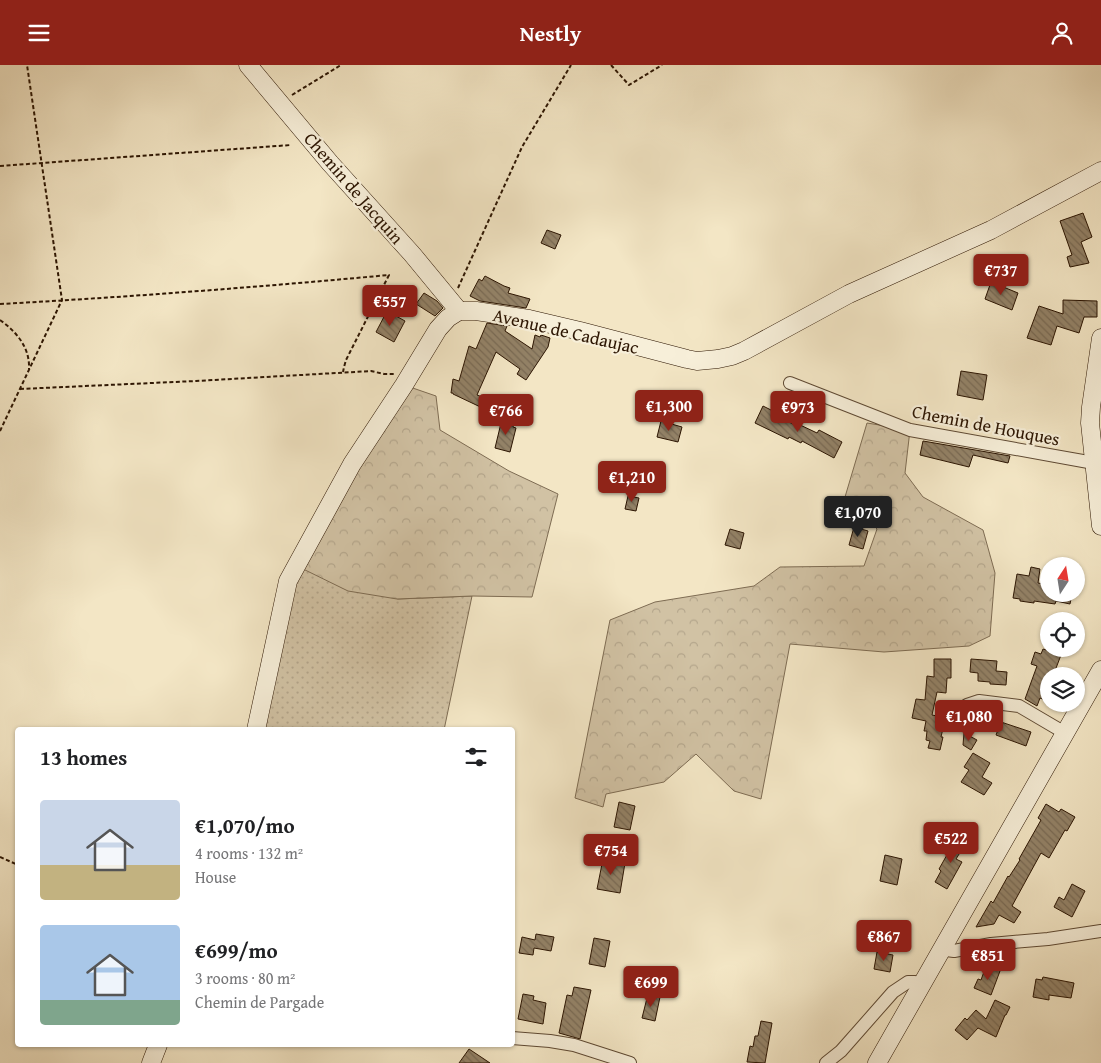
<!DOCTYPE html>
<html lang="en">
<head>
<meta charset="utf-8">
<style>
	body { margin:0; font-family:"Gentium Book Plus",serif; background:#f6f6f6; color:#202124; height:100vh; display:flex; flex-direction:column; font-size:19px; white-space:nowrap }
	* { box-sizing:border-box; margin:0 }
	p { font-size:16px; color:#757577 }
	.icon { flex:none; width:28px; height:28px; fill:none; stroke:currentColor; stroke-width:2; stroke-linecap:round; stroke-linejoin:round }
	.map { position:relative; flex:1; overflow:hidden }
	.drawer { position:absolute; left:15px; top:662px; width:500px; height:320px; display:flex; flex-direction:column; background:#fff; border-radius:5px; box-shadow:0 1px 4px #0004 }
	.drawer>* { flex:none }
	.needle { width:32px; rotate:12deg }
	.fabs { position:absolute; left:1040px; top:492px; display:grid; gap:10px }
	.fabs a { display:grid; place-items:center; width:45px; height:45px; border-radius:50%; background:#fff; box-shadow:0 1px 4px #0004; font-size:25px }
	.price { position:absolute; translate:-50% -42px; padding:0 11px; border-radius:5px; background:#8f2418; color:#fff; font-size:16px; line-height:32px; filter:drop-shadow(0 1px 2px #0008) }
	.price::after { content:''; position:absolute; left:50%; top:30px; width:15px; height:11px; margin-left:-8px; background:inherit; clip-path:polygon(0 0,100% 0,50% 100%) }
	.price.current { background:#222; color:#fff }
	ul { padding:0; list-style:none }
	li { display:flex; align-items:center; gap:15px; height:125px; padding:0 25px }
	li span { display:grid; place-items:center; flex:none; width:140px; height:100px; border-radius:5px; color:#555 }
	li>.icon { margin-inline-start:auto }
	span .icon { width:60px; height:60px; fill:#fffc; stroke-width:1 }
	li b { font-size:21px }
	h2 { display:flex; justify-content:space-between; align-items:center; height:60px; padding:0 25px; font-size:21px }
	header { display:flex; justify-content:space-between; align-items:center; height:65px; padding:0 25px; background:#8f2418; color:#fff; font-size:22px; font-weight:700 }
	.map>svg:first-child { display:block }
	.grass { fill:url(#grass-dots); stroke:#7e6c53 }
	.forest { fill:url(#forest-crowns); stroke:#7e6c53 }
	.building { fill:url(#building-back-hatch); stroke:#2c1502 }
	.lines { fill:none; stroke-linecap:round; stroke-linejoin:round }
	.street-casing { stroke:#5e4933; stroke-width:14 }
	.secondary-casing { stroke:#2c1502; stroke-width:19 }
	.path { stroke:#2c1502; stroke-width:2; stroke-dasharray:4 2.5; stroke-linecap:butt }
	.street { stroke:#f7efd9; stroke-width:12 }
	.secondary { stroke:#f7efd9; stroke-width:18 }
	.labels { text-anchor:middle; dominant-baseline:central; stroke-width:4.5; stroke-linejoin:round; paint-order:stroke }
	.street-label { font-size:18px; fill:#2c1502; stroke:#f7efd9 }
</style>
</head>
<body>
<header><svg class="icon" aria-label="menu" viewBox="0 0 24 24"><path d="M4 6h16M4 12h16M4 18h16"/></svg>Nestly<svg class="icon" aria-label="person" viewBox="0 0 24 24"><circle cx="12" cy="8" r="4"/><path d="M4 21q1-7 8-7t8 7"/></svg></header>
<div class="map">
<svg width="1101" height="998" viewBox="0 0 1101 998">
	<defs>
		<pattern id="grass-dots" width="8" height="8" patternUnits="userSpaceOnUse" patternTransform="scale(1.25)"><rect width="8" height="8" fill="#d1c2a4"/><path d="M2 2h.1M6 6h.1" fill="none" stroke="#b4a68c" stroke-width="1.8" stroke-linecap="round"/></pattern>
		<pattern id="forest-crowns" width="20" height="18" patternUnits="userSpaceOnUse" patternTransform="scale(1.25)"><rect width="20" height="18" fill="#d1c2a4"/><path d="M2 6a3 3 0 1 1 6 0M12 15a3 3 0 1 1 6 0" fill="none" stroke="#b4a68c"/></pattern>
		<pattern id="building-back-hatch" width="6" height="6" patternUnits="userSpaceOnUse" patternTransform="scale(1.25)"><rect width="6" height="6" fill="#938267"/><path d="M-1 5l2 2M0 0l6 6M5-1l2 2" fill="none" stroke="#786953"/></pattern>
	</defs>
	<rect width="100%" height="100%" fill="#f3e6c5"/>
	<filter id="stains"><feTurbulence type="fractalNoise" baseFrequency=".004" numOctaves="4"/><feColorMatrix values="0 0 0 0 .2 0 0 0 0 .09 0 0 0 0 .02 0 0 0 .5 -.17"/></filter>
	<radialGradient id="worn" r=".72"><stop offset=".6" stop-color="#630" stop-opacity="0"/><stop offset="1" stop-color="#630" stop-opacity=".3"/></radialGradient>
	<path class="grass" d="M299 502 398 534 472 531 444 665H254Z"/>
	<g class="forest">
		<path d="M404 320 436 331 440 365 509 406 558 429 532 532 472 531 397 534 348 526 299 502Z"/>
		<path d="M867 358 910 365 905 408 923 432 983 465 995 508 990 571 969 581 884 587 790 579 761 734 734 726 696 689 664 717 606 729 603 742 575 733 610 555 655 537 754 521 780 502 864 501 877 464 845 432Z"/>
	</g>
	<g class="building">
		<path d="M1083 148 1092 172 1081 177 1089 198 1070 202 1067 192 1072 190 1060 156Z"/>
		<path d="M547 165 561 170 555 184 541 178Z"/>
		<path d="M485 211 504 221 510 223 508 228 530 234 526 243 480 236 470 231 479 214 482 216Z"/>
		<path d="M991 217 1018 228 1012 245 985 234Z"/>
		<path d="M424 228 437 236 443 243 435 251 416 239Z"/>
		<path d="M1063 235 1097 236V252H1084L1079 268 1057 261 1051 280 1027 273 1039 241 1063 249Z"/>
		<path d="M387 246 405 256 394 277 376 267Z"/>
		<path d="M487 258 507 261 505 266 532 284 535 270 540 272 541 270 550 273 548 282 526 315 517 309 520 304 496 287 477 330 495 337 491 347 453 329V328H451L453 314 459 316 469 281 476 284Z"/>
		<path d="M961 306 987 310 983 335 957 330Z"/>
		<path d="M763 341 773 346 771 348 795 360 796 358 817 368 819 365 842 377 834 393 802 376 801 378 789 372 788 374 755 358Z"/>
		<path d="M502 354 514 356 513 362 516 363 510 387 495 383Z"/>
		<path d="M661 356 682 362 678 377 657 372Z"/>
		<path d="M923 376 1010 391 1008 398 973 390 969 402 920 390Z"/>
		<path d="M628 431 639 433 636 446 625 444Z"/>
		<path d="M854 462 868 466 863 484 849 480Z"/>
		<path d="M730 464 744 468 740 484 725 480Z"/>
		<path d="M1031 502 1040 504 1038 518 1049 520V529H1072L1070 539 1056 536 1055 539 1034 536V538L1020 536V534L1013 533 1017 509 1029 511Z"/>
		<path d="M1043 584 1061 590 1053 611H1049V623L1045 635 1040 633 1037 641 1025 634 1037 601 1031 599 1035 587 1041 589Z"/>
		<path d="M934 594H951V613H947L946 628 937 627 932 650 942 652 940 658 944 659 941 672H943L940 685 928 683 930 676 926 675 927 666H924L926 656 912 653 916 634 925 635 927 611 934 612Z"/>
		<path d="M971 594 997 596 996 606 1007 607 1006 620 990 619V617L978 616V608L970 607Z"/>
		<path d="M1001 657 1031 667 1026 681 996 670Z"/>
		<path d="M964 668 977 675 971 685 963 680Z"/>
		<path d="M973 688 990 698 982 712 992 718 984 730 961 717 969 705 964 702Z"/>
		<path d="M619 737 635 741 630 765 614 762Z"/>
		<path d="M1046 739 1059 747 1061 744 1075 752 1067 766 1065 765 1049 793 1041 788 1012 841 1021 847 1014 858 999 850 994 859 976 862 991 836 993 838 1008 811 1009 812 1020 795 1019 794 1041 755 1038 753Z"/>
		<path d="M957 772 966 778 956 794 962 797 947 824 935 817 941 806 939 804Z"/>
		<path d="M885 790 902 794 897 820 880 816Z"/>
		<path d="M603 794 625 798 620 828 597 824Z"/>
		<path d="M1072 819 1085 826 1072 852 1054 842 1059 832 1064 835Z"/>
		<path d="M536 869 554 872 551 886 534 883 533 890 519 888 522 872 535 875Z"/>
		<path d="M594 873 610 876 605 902 589 899Z"/>
		<path d="M877 887 893 890 890 907 874 904Z"/>
		<path d="M986 901 1000 906 991 930 974 923 978 914 981 915Z"/>
		<path d="M1043 912 1074 918 1071 933 1049 930V935L1033 932 1036 914 1042 915Z"/>
		<path d="M574 922 591 925 580 974 559 968 567 930 572 931Z"/>
		<path d="M523 929 534 931 533 935 546 938 543 959 518 954Z"/>
		<path d="M648 929 660 932 655 956 642 953Z"/>
		<path d="M995 935 1010 942 1006 950H1005L996 972 978 963 967 975 955 965 965 953 967 955 976 945 986 954Z"/>
		<path d="M761 956 772 958 765 998 747 997 750 981 753 982 755 971H758Z"/>
		<path d="M469 984 490 998H459Z"/>
	</g>
	<g class="lines">
		<defs>
			<g id="street">
				<path d="M790 318 910 365 1094 398"/>
				<path d="M967 640 979 636 1019 641 1065 668"/>
				<path d="M942 883 946 885 954 886 991 879 1048 874 1101 866"/>
				<path d="M512 973 550 976 574 980 630 998"/>
				<path d="M826 998 841 986 893 927 908 917H915L922 920"/>
			</g>
			<g id="secondary">
				<path d="M248 0 330 98 412 189 459 246"/>
				<path d="M1101 273 1091 342 1090 358 1101 461"/>
				<path d="M256 665 288 516 352 399 404 320 438 264 448 253 459 246H476L529 254 580 266 687 294 697 296 718 294 732 291 744 286 849 229 991 165 1101 106"/>
				<path d="M151 998 158 980"/>
				<path d="M877 998 1101 605"/>
			</g>
		</defs>
		<use href="#street" class="street-casing"/>
		<use href="#secondary" class="secondary-casing"/>
		<g class="path">
			<path d="M611 0 629 20 662 0"/>
			<path d="M292 30 341 0"/>
			<path d="M0 101 291 80"/>
			<path d="M458 223 522 82 571 0"/>
			<path d="M0 239C130 232 259 222 389 210L346 295 344 302 343 307"/>
			<path d="M0 255C17 267 30 283 29 304"/>
			<path d="M20 324 196 316 371 306 384 309H394"/>
			<path d="M0 366 62 235 27 0"/>
			<path d="M0 792 18 800"/>
		</g>
		<use href="#street" class="street"/>
		<use href="#secondary" class="secondary"/>
	</g>
	<g class="labels">
		<g class="street-label">
			<text transform="translate(354 123) rotate(49)">Chemin de Jacquin</text>
			<text transform="translate(566 266) rotate(13)">Avenue de Cadaujac</text>
			<text transform="translate(986 360) rotate(11)">Chemin de Houques</text>
		</g>
	</g>
	<rect width="100%" height="100%" filter="url(#stains)"/>
	<rect width="100%" height="100%" fill="url(#worn)"/>
</svg>
<div class="fabs">
<a><svg class="needle" viewBox="-14 -14 28 28"><path d="M0-13l5 13h-10z" fill="#e53935"/><path d="M0 13l5-13h-10z" fill="#757577"/></svg></a>
<a><svg class="icon" aria-label="locate" viewBox="0 0 24 24"><circle cx="12" cy="12" r="6"/><path d="M12 2v4M12 18v4M2 12h4M18 12h4"/></svg></a>
<a><svg class="icon" aria-label="layers" viewBox="0 0 24 24"><path d="M12 4l9 5-9 5-9-5zM3 14l9 5 9-5"/></svg></a>
</div>
<b class="price" style="left:1001px;top:231px">€737</b>
<b class="price" style="left:390px;top:262px">€557</b>
<b class="price" style="left:669px;top:367px">€1,300</b>
<b class="price" style="left:798px;top:368px">€973</b>
<b class="price" style="left:506px;top:371px">€766</b>
<b class="price" style="left:632px;top:438px">€1,210</b>
<b class="price current" style="left:858px;top:473px">€1,070</b>
<b class="price" style="left:969px;top:677px">€1,080</b>
<b class="price" style="left:951px;top:799px">€522</b>
<b class="price" style="left:611px;top:811px">€754</b>
<b class="price" style="left:884px;top:897px">€867</b>
<b class="price" style="left:988px;top:916px">€851</b>
<b class="price" style="left:651px;top:943px">€699</b>
<section class="drawer">
<h2>13 homes<svg class="icon" aria-label="filters" viewBox="0 0 24 24"><path d="M4 7h16M4 17h16"/><circle cx="9" cy="7" r="2"/><circle cx="15" cy="17" r="2"/></svg></h2>
<ul>
<li><span style="background:linear-gradient(#c9d6e8 65%,#c2b280 0)"><svg class="icon" aria-label="home" viewBox="0 0 24 24"><path d="M3 11l9-7 9 7M6 9v11h12V9"/></svg></span><div><b>€1,070/mo</b><p>4 rooms · 132 m²</p><p>House</p></div></li>
<li><span style="background:linear-gradient(#a9c7e8 75%,#7fa58c 0)"><svg class="icon" aria-label="home" viewBox="0 0 24 24"><path d="M3 11l9-7 9 7M6 9v11h12V9"/></svg></span><div><b>€699/mo</b><p>3 rooms · 80 m²</p><p>Chemin de Pargade</p></div></li>
</ul>
</section>
</div>
</body>
</html>
